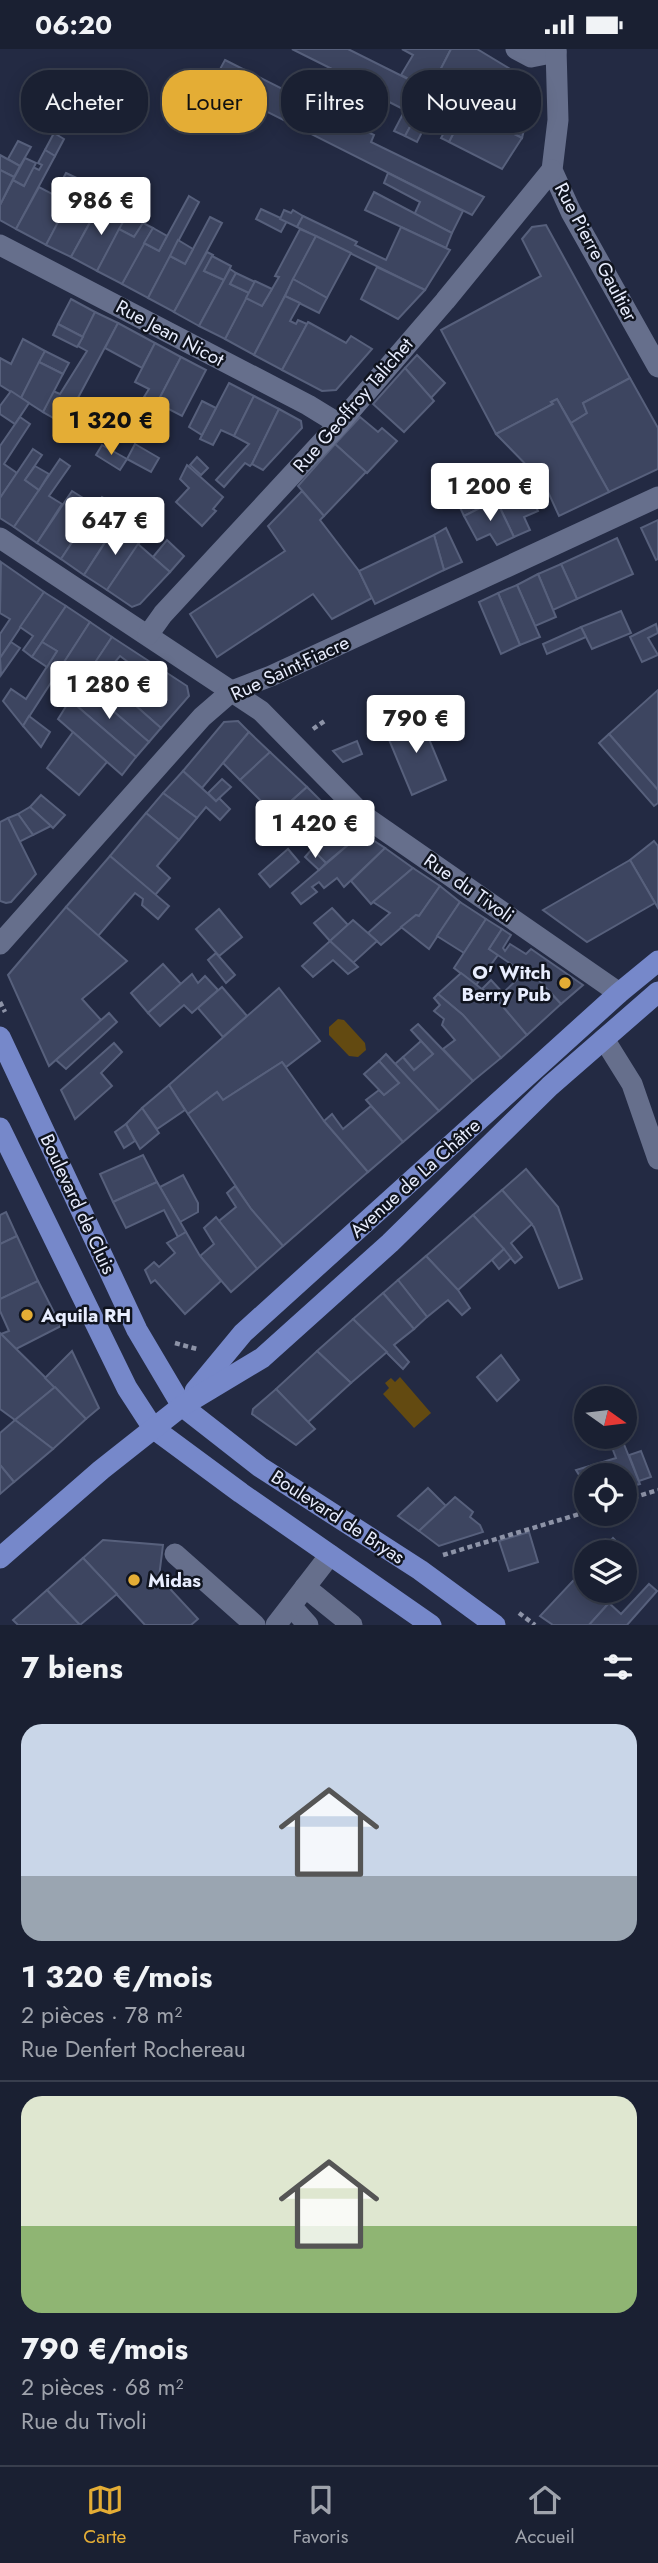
<!DOCTYPE html>
<html lang="fr">
<head>
<meta charset="utf-8">
<style>
	body { margin:0; font-family:Jost,sans-serif; background:#272d3e; color:#f1f3f6; height:100vh; display:flex; flex-direction:column; font-size:26px; white-space:nowrap }
	* { box-sizing:border-box; margin:0 }
	p { font-size:23px; color:#9fa3ac }
	.icon { flex:none; width:38px; height:38px; fill:none; stroke:currentColor; stroke-width:2; stroke-linecap:round; stroke-linejoin:round }
	.map { position:relative; height:1576px; overflow:hidden }
	.drawer { display:flex; flex-direction:column; background:#1a2032; flex:1 }
	.drawer>* { flex:none }
	.top-card { position:absolute; left:21px; top:21px; width:616px; height:63px; display:flex; gap:14px }
	.needle { width:46px; rotate:104deg }
	.buttons { position:absolute; left:574px; top:1337px; display:grid; gap:14px }
	.buttons a { display:grid; place-items:center; width:63px; height:63px; border-radius:50%; background:#1a2032; box-shadow:0 4px 18px #0003,0 0 0 2px #383e4d; font-size:35px }
	.price { position:absolute; translate:-50% -60px; padding:0 16px; border-radius:7px; background:#fff; color:#222; font-size:23px; line-height:46px; filter:drop-shadow(0 2px 4px #0008) }
	.price::after { content:''; position:absolute; left:50%; top:42px; width:21px; height:16px; margin-left:-10px; background:inherit; clip-path:polygon(0 0,100% 0,50% 100%) }
	.price.on { background:#e4ad35; color:#111 }
	ul { padding:0; list-style:none }
	li { display:grid; align-content:center; gap:14px; height:371px; padding:0 21px }
	li+li { border-top:2px solid #383e4d }
	li span { display:grid; place-items:center; height:217px; border-radius:21px; color:#555 }
	li>.icon { margin-inline-start:auto }
	span .icon { width:126px; height:126px; fill:#fffc; stroke-width:1 }
	li b { font-size:30px }
	h2 { display:flex; justify-content:space-between; align-items:center; height:84px; padding:0 21px; font-size:30px }
	.tag { padding:0 24px; border-radius:28px; background:#1a2032; box-shadow:0 4px 18px #0003,0 0 0 2px #383e4d; font-size:24px; line-height:63px }
	.tag.on { background:#e4ad35; color:#111 }
	.status { display:flex; justify-content:space-between; align-items:center; height:49px; padding:0 35px; background:#1a2032; direction:ltr }
	.status svg { height:19px; fill:currentColor }
	.tab-bar { display:flex; justify-content:space-around; align-items:center; height:98px; border-top:2px solid #383e4d; background:#1a2032; font-size:19px; color:#9fa3ac }
	.tab-bar a { display:grid; justify-items:center; gap:4px }
	.tab-bar .on { color:#e4ad35 }
	.map>svg:first-child { display:block }
	.water { fill:#634a11 }
	.building { fill:#3d4560; stroke:#57607c; stroke-width:2; fill-rule:evenodd }
	.lines { fill:none; stroke-linecap:round; stroke-linejoin:round }
	.path { stroke:#8d93a7; stroke-width:4.5; stroke-dasharray:5 3.5; stroke-linecap:butt }
	.minor { stroke:#666f8c; stroke-width:21 }
	.major { stroke:#7688ca; stroke-width:21 }
	.poi-dot { fill:#e4ad35; stroke:#10141f; stroke-width:2.5 }
	.labels { text-anchor:middle; dominant-baseline:central; stroke-width:5; stroke-linejoin:round; paint-order:stroke }
	.street-label { font-size:19px; fill:#e8edfe; stroke:#10141f }
	.poi-label { font-size:19px; font-weight:bold; fill:#e8edfe; stroke:#10141f; text-anchor:start }
</style>
</head>
<body>
<div class="status"><b>06:20</b><svg viewBox="0 0 49 12"><path d="M0 12V9h3v3zM5 12V6h3v6zM10 12V3h3v9zM15 12V0h3v12zM26 1h20v11H26zM47 4h2v5h-2z"/></svg></div>
<div class="map">
<svg width="658" height="1576" viewBox="0 0 658 1576">
	<rect width="100%" height="100%" fill="#232a43"/>
	<g class="water">
		<path d="M338 970 344 971 365 994 366 1001 358 1008 349 1007 329 986V978Z"/>
		<path d="M400 1328 431 1364 414 1379 383 1345 389 1339 385 1334 391 1329 395 1333Z"/>
	</g>
	<g class="building">
		<path d="M292 0H348L430 41 405 87 394 82 405 61 330 23 332 20Z"/>
		<path d="M402 0H451L430 41 401 26 413 6Z"/>
		<path d="M451 0H477L535 35 522 89 430 41Z"/>
		<path d="M225 11 374 86 371 93 484 148 472 166 212 35Z"/>
		<path d="M430 41 440 47 417 93 405 87Z"/>
		<path d="M466 60 522 89 502 120 449 93Z"/>
		<path d="M450 73 457 77 449 93 441 89Z"/>
		<path d="M54 84 64 90 55 107 45 101Z"/>
		<path d="M18 92 31 98 20 117 8 110Z"/>
		<path d="M45 101 55 107 16 180 0 171V156L13 131 24 137 33 118 39 121 42 116 38 114Z"/>
		<path d="M0 106 20 117 14 128 0 121Z"/>
		<path d="M25 109 36 114 24 137 13 131Z"/>
		<path d="M0 121 14 128 0 156Z"/>
		<path d="M66 124 81 131 46 196 16 180 39 138 54 146Z"/>
		<path d="M388 124 463 162 452 184 414 166 420 153 384 134Z"/>
		<path d="M100 134 109 138 71 208 46 196 68 154 84 162Z"/>
		<path d="M374 143 452 184 446 199 365 161Z"/>
		<path d="M189 147 199 153 148 249 122 235 144 194 159 202Z"/>
		<path d="M123 149 133 155 97 222 71 208 93 168 108 174Z"/>
		<path d="M261 160 287 172 281 183 256 170Z"/>
		<path d="M284 161 291 164 293 161 303 167 297 178 280 170Z"/>
		<path d="M127 166 143 174 134 188 119 180Z"/>
		<path d="M303 167 357 193 355 196 386 211 401 178 450 201 425 241 297 178Z"/>
		<path d="M210 168 222 174 174 263 148 249 170 207 185 215Z"/>
		<path d="M143 174 153 179 122 235 97 222 119 180 134 188Z"/>
		<path d="M546 176 630 329 583 354 587 364 571 374 557 350 551 353 553 355 496 385 441 281 541 227 522 190 532 178Z"/>
		<path d="M153 179 167 187 159 202 144 194Z"/>
		<path d="M300 180 316 187 254 306 225 290 246 249 262 257 279 228 275 227Z"/>
		<path d="M316 187 351 204 327 249 293 230Z"/>
		<path d="M178 191 193 200 185 215 170 207Z"/>
		<path d="M207 203 213 206 204 222 224 231 199 277 174 263Z"/>
		<path d="M212 207 231 217 224 231 204 222Z"/>
		<path d="M377 218 425 241 398 270 361 250Z"/>
		<path d="M230 220 236 224 230 235 249 244 225 290 199 277Z"/>
		<path d="M236 224 255 233 249 244 230 235Z"/>
		<path d="M293 230 327 249 319 264 285 247Z"/>
		<path d="M255 232 272 240 262 257 246 249Z"/>
		<path d="M285 247 300 254 290 272 296 275 298 271 307 275 282 321 254 306Z"/>
		<path d="M71 250 95 263 83 288 58 275Z"/>
		<path d="M95 263 118 274 64 375 43 363 53 342 60 345 87 302 78 297Z"/>
		<path d="M308 273 346 294 351 287 372 300 336 341 322 342 282 321Z"/>
		<path d="M118 274 155 294 142 319 105 299Z"/>
		<path d="M58 275 83 288 77 298 53 286Z"/>
		<path d="M23 290 45 302 21 349 0 336V309L11 315Z"/>
		<path d="M155 294 181 308 157 354 144 348 149 340 135 333Z"/>
		<path d="M45 302 69 314 63 325 39 313Z"/>
		<path d="M417 306 445 334 431 349 405 319Z"/>
		<path d="M181 308 206 321 182 367 157 354Z"/>
		<path d="M39 313 63 325 43 363 21 349Z"/>
		<path d="M405 319 434 352 404 383 373 355Z"/>
		<path d="M630 329 658 379V420L609 443 571 374 587 364 583 354Z"/>
		<path d="M229 334 254 347 234 387 221 381 213 396 200 390Z"/>
		<path d="M11 342 29 354 15 375 0 365V357Z"/>
		<path d="M254 347 279 360 252 415 250 417 245 414 224 438 216 431 249 395 234 387Z"/>
		<path d="M557 350 609 443 559 467 544 434 496 385 553 355 551 353Z"/>
		<path d="M202 352 216 359 202 386 189 378Z"/>
		<path d="M279 360 301 372 302 379 263 421 252 415Z"/>
		<path d="M20 368 30 375 4 415 17 424 0 449V397Z"/>
		<path d="M360 368 378 383 382 379 397 392 367 424 335 395Z"/>
		<path d="M135 395 159 409 151 423 127 410Z"/>
		<path d="M335 395 366 423 324 467 298 437Z"/>
		<path d="M102 396 127 410 120 421 96 406Z"/>
		<path d="M33 400 42 406 25 431 39 441 14 478 0 469V449Z"/>
		<path d="M197 408 208 419 201 426 190 416Z"/>
		<path d="M60 410 70 417 49 447 62 455 37 494 14 478Z"/>
		<path d="M187 416 223 448 213 460 216 462 202 477 176 453 189 439 180 430Z"/>
		<path d="M35 417 49 425 39 441 25 431Z"/>
		<path d="M509 423 515 425 523 438 526 437 538 462 524 468 530 481 514 488 487 431Z"/>
		<path d="M487 432 496 451 464 467 455 448Z"/>
		<path d="M72 442 96 457 61 510 37 494Z"/>
		<path d="M302 442 324 467 320 471 359 522 372 549 332 570 313 545 217 608 190 565 285 502 268 477Z"/>
		<path d="M102 448 111 453 95 476 110 485 84 526 61 510Z"/>
		<path d="M496 451 514 488 497 496 490 485 477 491 464 467Z"/>
		<path d="M146 470 153 474 107 541 84 526 108 489 121 497 133 479 137 482Z"/>
		<path d="M658 471V510L656 511 641 479Z"/>
		<path d="M446 479 462 513 444 521 434 486Z"/>
		<path d="M434 486 444 521 375 555 359 522Z"/>
		<path d="M617 489 633 525 577 550 561 515Z"/>
		<path d="M167 491 184 507 170 523 153 508Z"/>
		<path d="M138 495 170 523 140 555 132 558 107 541Z"/>
		<path d="M1 513 44 543 0 609V585L10 570 0 564Z"/>
		<path d="M561 515 577 550 553 561 538 525Z"/>
		<path d="M538 525 556 568 535 577 517 536Z"/>
		<path d="M517 536 540 588 520 596 498 544Z"/>
		<path d="M44 543 66 557 32 608 23 601 33 587 20 578Z"/>
		<path d="M498 544 520 596 501 605 479 553Z"/>
		<path d="M66 557 90 573 23 677 3 652 11 640 26 650 57 602 42 593Z"/>
		<path d="M621 562 631 584 592 600 581 578Z"/>
		<path d="M90 573 112 588 88 625 75 617 67 630 57 624Z"/>
		<path d="M656 575 658 584 648 589 658 606 642 613 630 588Z"/>
		<path d="M581 578 586 588 547 605 543 595Z"/>
		<path d="M112 588 187 637 189 647 161 679 92 618ZM120 607 156 634 149 643 115 613Z"/>
		<path d="M11 593 20 599 1 626 0 609Z"/>
		<path d="M42 593 57 602 47 618 32 608Z"/>
		<path d="M92 618 161 679 149 693 82 635Z"/>
		<path d="M82 635 149 693 136 708 70 651Z"/>
		<path d="M658 641V741L609 685Z"/>
		<path d="M70 651 136 708 122 726 58 670Z"/>
		<path d="M419 666 446 731 412 746 385 681Z"/>
		<path d="M29 667 50 683 41 698 23 677Z"/>
		<path d="M238 672 249 683 202 739 183 722 224 673Z"/>
		<path d="M73 683 107 713 79 746 47 719Z"/>
		<path d="M249 683 270 703 240 731 223 714Z"/>
		<path d="M609 685 658 741V754L654 757 599 694Z"/>
		<path d="M357 692 362 705 343 713 333 702Z"/>
		<path d="M270 703 307 738 275 766 240 731Z"/>
		<path d="M183 722 216 752 219 749 230 760 220 771 206 758 197 769 163 744Z"/>
		<path d="M222 730 231 738 216 752 208 744Z"/>
		<path d="M307 738 331 762 301 789 277 765Z"/>
		<path d="M163 744 197 769 179 791 146 764Z"/>
		<path d="M41 746 65 766 53 779 30 758Z"/>
		<path d="M30 758 51 777 33 786 18 765Z"/>
		<path d="M331 762 362 784 326 814 301 789Z"/>
		<path d="M146 764 179 791 157 817 170 829 155 846 110 807Z"/>
		<path d="M18 765 33 786 19 793 8 769Z"/>
		<path d="M8 769 36 825 11 853 6 854 0 852V773Z"/>
		<path d="M362 784 385 799 344 838 337 829 324 839 319 833 312 838 317 843 301 855 292 844Z"/>
		<path d="M654 792 658 797V859L630 811Z"/>
		<path d="M385 799 413 819 371 855 351 832Z"/>
		<path d="M288 800 299 813 270 838 259 825Z"/>
		<path d="M312 800 326 814 319 821 305 808Z"/>
		<path d="M110 807 169 857 158 870 142 856 143 850 135 844 98 887 66 858Z"/>
		<path d="M630 811 655 854 587 893 543 861Z"/>
		<path d="M413 819 440 837 419 867 416 866 381 896 368 884 390 864 373 853Z"/>
		<path d="M440 837 460 853 429 900 401 878 416 866 419 867Z"/>
		<path d="M460 853 486 870 464 904 437 887Z"/>
		<path d="M66 858 127 912 82 950 101 971 49 1017 8 926Z"/>
		<path d="M332 859 348 876 330 892 314 874Z"/>
		<path d="M219 860 242 888 219 907 196 880Z"/>
		<path d="M486 870 502 880 489 900 498 906 476 936 454 919Z"/>
		<path d="M353 871 377 892 353 914 330 892Z"/>
		<path d="M502 880 511 886 503 899 505 902 510 895 526 905 531 900 583 936 561 955 533 925 524 924 489 900Z"/>
		<path d="M330 892 358 918 348 925 333 911 313 928 302 917Z"/>
		<path d="M216 904 235 926 226 934 208 911Z"/>
		<path d="M163 915 181 935 148 964 131 944Z"/>
		<path d="M461 924 500 954 527 986 501 1009 463 966 438 945Z"/>
		<path d="M524 924 533 925 561 955 527 986 500 954 482 940 491 931 503 944Z"/>
		<path d="M192 925 198 934 205 927 218 941 192 964 184 956 160 977 148 964Z"/>
		<path d="M222 938 247 967 223 988 198 959Z"/>
		<path d="M279 939 320 992 286 1018 282 1013 223 1051 217 1043 188 1065 169 1036Z"/>
		<path d="M438 945 463 966 501 1009 473 1032 443 1000 455 991 442 976 444 970 434 962 440 956 434 949Z"/>
		<path d="M109 964 117 973 66 1020 56 1011Z"/>
		<path d="M418 975 473 1032 439 1062 395 1015 403 1008 414 1021 433 1005 411 981Z"/>
		<path d="M421 992 433 1005 414 1021 403 1008Z"/>
		<path d="M114 994 122 1003 101 1024 112 1037 75 1070 61 1041Z"/>
		<path d="M386 1005 439 1062 403 1093 366 1051 379 1041 384 1046 399 1034 379 1012Z"/>
		<path d="M379 1012 399 1034 384 1046 364 1025Z"/>
		<path d="M282 1013 324 1072 368 1123 283 1197 251 1160 188 1065 217 1043 223 1051Z"/>
		<path d="M169 1036 185 1061 157 1080 142 1059Z"/>
		<path d="M371 1057 403 1093 368 1123 324 1072 332 1065 343 1080Z"/>
		<path d="M142 1059 159 1084 140 1100 126 1075Z"/>
		<path d="M126 1075 135 1092 124 1099 115 1083Z"/>
		<path d="M143 1106 157 1133 113 1153 100 1125Z"/>
		<path d="M526 1120 558 1158 582 1230 559 1239 534 1178 502 1141Z"/>
		<path d="M183 1126 198 1154V1163L180 1173 160 1138Z"/>
		<path d="M157 1133 186 1183 178 1188 164 1161 126 1179 113 1153Z"/>
		<path d="M235 1137 251 1160 283 1197 257 1220 219 1172 236 1158 227 1144Z"/>
		<path d="M502 1141 532 1175 511 1194 522 1208 515 1214 473 1166Z"/>
		<path d="M6 1163 17 1187 0 1195V1166Z"/>
		<path d="M473 1166 504 1200 458 1241 426 1207Z"/>
		<path d="M216 1168 257 1220 231 1243 200 1207 214 1195 204 1179Z"/>
		<path d="M186 1183 200 1207 221 1232 185 1265 155 1231 151 1234 145 1221 154 1213 159 1218 175 1204 167 1194Z"/>
		<path d="M17 1187 38 1232 0 1250V1195Z"/>
		<path d="M504 1200 511 1209 499 1220 492 1211Z"/>
		<path d="M426 1207 458 1241 470 1259 462 1266 448 1251 427 1268 398 1231Z"/>
		<path d="M398 1231 427 1268 414 1280 383 1244Z"/>
		<path d="M38 1232 61 1277 16 1300 1 1285 9 1282 0 1262V1250Z"/>
		<path d="M383 1244 414 1280 394 1296 409 1313 403 1320 353 1270Z"/>
		<path d="M353 1270 387 1303 351 1334 317 1302Z"/>
		<path d="M0 1284 55 1338 15 1371 0 1360Z"/>
		<path d="M72 1302 99 1359 86 1370 45 1329Z"/>
		<path d="M317 1302 351 1334 307 1374 276 1340Z"/>
		<path d="M501 1306 519 1331 497 1352 477 1328Z"/>
		<path d="M55 1338 86 1370 53 1400 15 1371Z"/>
		<path d="M276 1340 315 1380 296 1396 252 1365 253 1360Z"/>
		<path d="M15 1371 53 1400 14 1433 0 1416V1384Z"/>
		<path d="M608 1388H621L640 1435 625 1439V1426H586V1437L576 1421 616 1409Z"/>
		<path d="M641 1402 651 1428 639 1432 629 1406Z"/>
		<path d="M0 1416 14 1433 0 1445Z"/>
		<path d="M428 1439 446 1457 419 1482 398 1467Z"/>
		<path d="M455 1448 473 1463 470 1468 480 1476 483 1483 439 1497 419 1482Z"/>
		<path d="M529 1483 538 1513 509 1522 499 1492Z"/>
		<path d="M613 1489 617 1493 613 1498 619 1503H600Z"/>
		<path d="M103 1491 163 1496 159 1528 198 1570 191 1576H145L83 1509Z"/>
		<path d="M83 1509 117 1545 80 1576 47 1541Z"/>
		<path d="M586 1518V1537L582 1542 594 1551 602 1542H609L615 1547 589 1576H553L540 1567Z"/>
		<path d="M649 1535 657 1542 627 1576H589L609 1554 621 1565Z"/>
		<path d="M47 1541 57 1552 80 1576H18L13 1571Z"/>
	</g>
	<g class="lines">
		<g class="path">
			<path d="M313 680 326 671"/>
			<path d="M0 953 5 963"/>
			<path d="M175 1294 197 1300"/>
			<path d="M625 1451 658 1441"/>
			<path d="M443 1506 586 1463"/>
			<path d="M519 1564 535 1576"/>
		</g>
		<g class="minor">
			<path d="M516 0 531 8 556 3"/>
			<path d="M556 0 558 71 552 121 571 163 658 318"/>
			<path d="M0 196 308 356 339 375"/>
			<path d="M0 489 261 662 364 767 619 944"/>
			<path d="M148 586 163 565 339 375 445 252 552 121"/>
			<path d="M0 895 202 668 232 642 271 627 658 448"/>
			<path d="M604 990 632 1035 658 1110"/>
			<path d="M175 1505 255 1576"/>
			<path d="M305 1538 352 1576"/>
			<path d="M291 1557 308 1576"/>
			<path d="M276 1576 330 1506"/>
		</g>
		<g class="major">
			<path d="M0 988 137 1281 182 1357 260 1418 420 1521 495 1576"/>
			<path d="M0 1079 127 1339 153 1379 241 1444 431 1576"/>
			<path d="M195 1342 243 1284 619 944 658 912"/>
			<path d="M0 1509 101 1421 182 1357 262 1309 390 1194 550 1037 658 943"/>
		</g>
	</g>
	<g class="poi-dot">
		<circle cx="565" cy="934" r="7"/>
		<circle cx="27" cy="1266" r="7"/>
		<circle cx="134" cy="1531" r="7"/>
	</g>
	<g class="labels">
		<g class="street-label">
			<text transform="translate(596 203) rotate(62)">Rue Pierre Gaultier</text>
			<text transform="translate(170 284) rotate(28)">Rue Jean Nicot</text>
			<text transform="translate(353 356) rotate(-49)">Rue Geoffroy Talichet</text>
			<text transform="translate(290 619) rotate(-25)">Rue Saint-Fiacre</text>
			<text transform="translate(469 839) rotate(35)">Rue du Tivoli</text>
			<text transform="translate(415 1129) rotate(-42)">Avenue de La Châtre</text>
			<text transform="translate(78 1155) rotate(65)">Boulevard de Cluis</text>
			<text transform="translate(338 1468) rotate(33)">Boulevard de Bryas</text>
		</g>
		<g class="poi-label">
			<text x="551" y="923" text-anchor="end">O' Witch<tspan x="551" dy="22">Berry Pub</tspan></text>
			<text x="41" y="1266">Aquila RH</text>
			<text x="148" y="1531">Midas</text>
		</g>
	</g>
</svg>
<div class="buttons">
<a><svg class="needle" viewBox="-14 -14 28 28"><path d="M0-13l5 13h-10z" fill="#e53935"/><path d="M0 13l5-13h-10z" fill="#9fa3ac"/></svg></a>
<a><svg class="icon" aria-label="locate" viewBox="0 0 24 24"><circle cx="12" cy="12" r="6"/><path d="M12 2v4M12 18v4M2 12h4M18 12h4"/></svg></a>
<a><svg class="icon" aria-label="layers" viewBox="0 0 24 24"><path d="M12 4l9 5-9 5-9-5zM3 14l9 5 9-5"/></svg></a>
</div>
<b class="price" style="left:101px;top:188px">986 €</b>
<b class="price on" style="left:111px;top:408px">1 320 €</b>
<b class="price" style="left:490px;top:474px">1 200 €</b>
<b class="price" style="left:115px;top:508px">647 €</b>
<b class="price" style="left:109px;top:672px">1 280 €</b>
<b class="price" style="left:416px;top:706px">790 €</b>
<b class="price" style="left:315px;top:811px">1 420 €</b>
<div class="top-card">
<a class="tag">Acheter</a>
<a class="tag on">Louer</a>
<a class="tag">Filtres</a>
<a class="tag">Nouveau</a>
</div>
</div>
<section class="drawer">
<h2>7 biens<svg class="icon" aria-label="filters" viewBox="0 0 24 24"><path d="M4 7h16M4 17h16"/><circle cx="9" cy="7" r="2"/><circle cx="15" cy="17" r="2"/></svg></h2>
<ul>
<li><span style="background:linear-gradient(#c9d6e8 70%,#9aa5b1 0)"><svg class="icon" aria-label="home" viewBox="0 0 24 24"><path d="M3 11l9-7 9 7M6 9v11h12V9"/></svg></span><div><b>1 320 €/mois</b><p>2 pièces · 78 m²</p><p>Rue Denfert Rochereau</p></div></li>
<li><span style="background:linear-gradient(#dfe7d0 60%,#8fb573 0)"><svg class="icon" aria-label="home" viewBox="0 0 24 24"><path d="M3 11l9-7 9 7M6 9v11h12V9"/></svg></span><div><b>790 €/mois</b><p>2 pièces · 68 m²</p><p>Rue du Tivoli</p></div></li>
</ul>
</section>
<nav class="tab-bar">
<a class="on"><svg class="icon" aria-label="map" viewBox="0 0 24 24"><path d="M3 6l6-2 6 2 6-2v14l-6 2-6-2-6 2zM9 4v14M15 6v14"/></svg>Carte</a>
<a><svg class="icon" aria-label="saved" viewBox="0 0 24 24"><path d="M7 4h10v16l-5-4-5 4z"/></svg>Favoris</a>
<a><svg class="icon" aria-label="home" viewBox="0 0 24 24"><path d="M3 11l9-7 9 7M6 9v11h12V9"/></svg>Accueil</a>
</nav>
</body>
</html>
